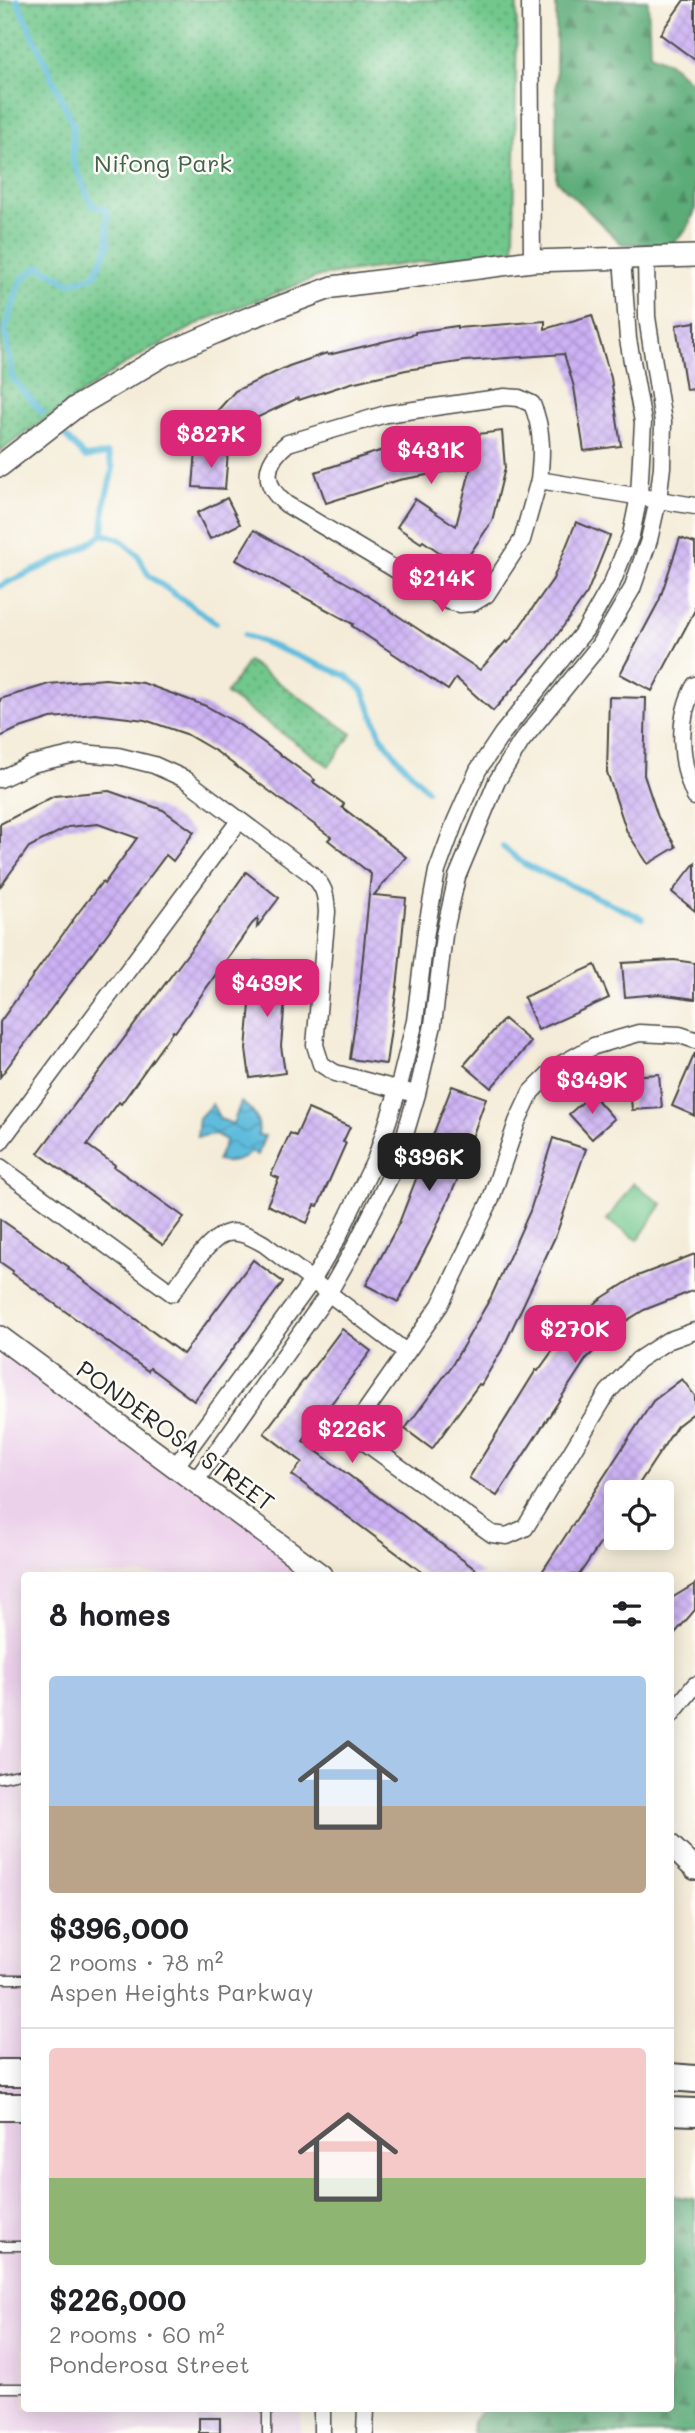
<!DOCTYPE html>
<html lang="en">
<head>
<meta charset="utf-8">
<style>
	body { margin:0; font-family:Mali,sans-serif; background:#f2f2f2; color:#202124; height:100vh; display:flex; flex-direction:column; font-size:26px; white-space:nowrap }
	* { box-sizing:border-box; margin:0 }
	p { font-size:23px; color:#757577 }
	.icon { flex:none; width:38px; height:38px; fill:none; stroke:currentColor; stroke-width:2; stroke-linecap:round; stroke-linejoin:round }
	.map { position:relative; flex:1; overflow:hidden }
	.sheet { position:absolute; left:21px; top:1572px; width:653px; height:840px; display:flex; flex-direction:column; background:#fff; border-radius:7px; box-shadow:0 4px 18px #0003 }
	.sheet>* { flex:none }
	.fabs { position:absolute; left:604px; top:1480px; display:grid; gap:14px }
	.fabs a { display:grid; place-items:center; width:70px; height:70px; border-radius:7px; background:#fff; box-shadow:0 4px 18px #0003; font-size:35px }
	.price { position:absolute; translate:-50% -60px; padding:0 16px; border-radius:14px; background:#db2777; color:#fff; font-size:23px; line-height:46px; filter:drop-shadow(0 2px 4px #0008) }
	.price::after { content:''; position:absolute; left:50%; top:42px; width:21px; height:16px; margin-left:-10px; background:inherit; clip-path:polygon(0 0,100% 0,50% 100%) }
	.price.active { background:#222; color:#fff }
	ul { padding:0; list-style:none }
	li { display:grid; align-content:center; gap:14px; height:371px; padding:0 28px }
	li+li { border-top:2px solid #e0e0e0 }
	li span { display:grid; place-items:center; height:217px; border-radius:7px; color:#555 }
	li>.icon { margin-inline-start:auto }
	span .icon { width:126px; height:126px; fill:#fffc; stroke-width:1 }
	li b { font-size:30px }
	h2 { display:flex; justify-content:space-between; align-items:center; height:84px; padding:0 28px; font-size:30px }
	.map>svg:first-child { display:block }
	.built { fill:#ecd1eb }
	.forest { fill:url(#forest-firs); stroke:#446c52; stroke-width:2 }
	.park { fill:url(#park-dots); stroke:#4e795c; stroke-width:2 }
	.pitch { fill:#71c78c; stroke:#4e795c; stroke-width:2 }
	.water { fill:url(#water-waves); stroke:#457484; stroke-width:2 }
	.lines { fill:none; stroke-linecap:round; stroke-linejoin:round }
	.stream { stroke:#5fbcdd; stroke-width:6 }
	.building { fill:url(#building-cross-hatch) }
	.service-casing { stroke:#494845; stroke-width:11 }
	.minor-casing { stroke:#494845; stroke-width:19 }
	.tertiary-casing { stroke:#494845; stroke-width:24 }
	.primary-casing { stroke:#494845; stroke-width:30 }
	.service { stroke:#fff; stroke-width:8 }
	.minor { stroke:#fff; stroke-width:16 }
	.tertiary { stroke:#fff; stroke-width:21 }
	.primary { stroke:#fff; stroke-width:26 }
	.labels { text-anchor:middle; dominant-baseline:central; stroke-width:5; stroke-linejoin:round; paint-order:stroke }
	.park-label { font-size:24px; fill:#44624d; stroke:#fdfcf7 }
	.street-label { font-size:24px; fill:#2b2b2b; stroke:#fdfcf7 }
</style>
</head>
<body>
<div class="map">
<svg width="695" height="2433" viewBox="0 0 695 2433">
	<defs>
		<pattern id="forest-firs" width="22" height="20" patternUnits="userSpaceOnUse" patternTransform="scale(1.75)"><rect width="22" height="20" fill="#5cac78"/><path d="M5 1l3.5 6h-7zM16 11l3.5 6h-7z" fill="#4c8c63"/></pattern>
		<pattern id="park-dots" width="8" height="8" patternUnits="userSpaceOnUse" patternTransform="scale(1.75)"><rect width="8" height="8" fill="#71c78c"/><path d="M2 2h.1M6 6h.1" fill="none" stroke="#5da273" stroke-width="1.8" stroke-linecap="round"/></pattern>
		<pattern id="water-waves" width="16" height="10" patternUnits="userSpaceOnUse" patternTransform="scale(1.75)"><rect width="16" height="10" fill="#5fbcdd"/><path d="M0 5q4-4 8 0t8 0" fill="none" stroke="#4f99b3"/></pattern>
		<pattern id="building-cross-hatch" width="8" height="8" patternUnits="userSpaceOnUse" patternTransform="scale(1.75)"><rect width="8" height="8" fill="#ccb1f4"/><path d="M0 0l8 8M0 8l8-8" fill="none" stroke="#af98d1"/></pattern>
	</defs>
	<rect width="100%" height="100%" fill="#fdfcf7"/>
	<filter id="ink" filterUnits="userSpaceOnUse"><feTurbulence type="fractalNoise" baseFrequency=".0143" numOctaves="2"/><feDisplacementMap in="SourceGraphic" scale="14" xChannelSelector="R" yChannelSelector="G"/><feConvolveMatrix kernelMatrix="1 2 1 2 8 2 1 2 1" color-interpolation-filters="sRGB"/></filter>
	<filter id="wash" filterUnits="userSpaceOnUse"><feTurbulence type="fractalNoise" baseFrequency=".00686" numOctaves="4" result="noise"/><feDisplacementMap in="SourceGraphic" scale="28" xChannelSelector="R" yChannelSelector="G"/><feGaussianBlur stdDeviation="1.57" result="paint"/><feColorMatrix in="noise" values="0 0 0 0 0 0 0 0 0 0 0 0 0 0 0 0 0 1.4 0 .05"/><feComposite in="paint" operator="in"/></filter>
	<g filter="url(#wash)">
		<rect width="100%" height="100%" fill="#f4ecd8"/>
		<path class="built" d="M0 1331 326 1575H24V2408H301V2433H0Z"/>
		<g class="forest">
			<path d="M556 0H648L650 54 669 62 695 86V210L687 229 671 246 622 244 556 180Z"/>
			<path d="M670 2195 695 2199V2433H472L473 2422 484 2408H670Z"/>
		</g>
		<g class="park">
			<path d="M0 0H517L514 249 320 276 205 320 121 366 0 451Z"/>
			<path d="M248 661 352 734 329 766 226 694Z"/>
		</g>
		<path class="pitch" d="M633 1183 662 1204 638 1240 607 1220Z"/>
		<path class="water" d="M241 1102C253 1110 261 1120 258 1135L265 1136 257 1155 251 1151C244 1161 229 1164 217 1161L226 1140 215 1134 197 1137 199 1118 212 1104 220 1119 233 1124Z"/>
		<g class="lines">
			<g class="stream">
				<path d="M17 0 73 124V161L92 205 107 210 108 246 95 275 70 283 39 266 21 280 5 330 12 378 42 412"/>
				<path d="M103 534 120 539 137 554 149 576 216 623"/>
				<path d="M0 586 81 549 103 534 105 501 113 469 108 454 85 457 66 437"/>
				<path d="M245 635 347 676 363 690 381 736 399 760 427 790"/>
				<path d="M503 847 524 864 642 918"/>
			</g>
		</g>
		<g id="blocks">
			<g class="building">
				<path d="M684 0H695V60L660 34Z"/>
				<path d="M592 315 611 378 621 446 584 451 574 387 564 354 465 361 406 370 351 383 299 400 298 398 254 419 236 441 210 419 235 391 289 366 327 353 328 355 415 334V332L457 326V328L545 321V329Z"/>
				<path d="M695 322V389L686 390 676 325Z"/>
				<path d="M502 431 505 468 492 521 461 567 423 541 421 543 397 527 415 499 456 526 471 467 399 480 326 503 315 472 392 447 421 441Z"/>
				<path d="M196 450 228 452 225 489 193 487Z"/>
				<path d="M227 498 240 524 210 539 197 513Z"/>
				<path d="M576 522 610 536 587 593 545 652 493 711 456 678 448 690 352 626 353 624 236 560 254 530 359 590 480 670 506 641 508 643 553 579Z"/>
				<path d="M680 538 695 543V610L652 691 620 674 659 601Z"/>
				<path d="M105 679 143 683 206 706 238 724 315 780 313 782 344 804 342 807 406 857 374 895 406 898 398 979 386 1064 350 1059 360 987 371 874 328 840 331 837 217 752 186 734 145 720 95 714 51 718 17 729 0 737V699L49 684Z"/>
				<path d="M609 697 646 698 644 775 658 817 676 847 648 864 627 832 607 772Z"/>
				<path d="M109 791 163 810 194 832 173 861 166 855 0 1077V1022L78 913 102 882 104 884 137 838 98 824 68 827 29 847 0 887V824L54 796Z"/>
				<path d="M695 863V911L672 892Z"/>
				<path d="M246 872 279 898 257 927 258 918 252 924 175 1032 173 1031 121 1104 119 1102 87 1145 115 1165 114 1167 184 1217 163 1245 38 1153 195 944Z"/>
				<path d="M674 960 695 963V999L659 994 625 997 622 963Z"/>
				<path d="M254 961 288 964 281 1046 285 1073 250 1078 246 1049Z"/>
				<path d="M595 965 609 998 538 1030 524 997Z"/>
				<path d="M504 1019 531 1042 491 1088 464 1065Z"/>
				<path d="M695 1053V1116L672 1106Z"/>
				<path d="M659 1074 662 1108 632 1110 629 1076Z"/>
				<path d="M452 1086 486 1098 456 1183 431 1239 398 1302 366 1285 399 1223Z"/>
				<path d="M592 1094 614 1119 592 1139 569 1114Z"/>
				<path d="M308 1109 350 1127 343 1142 346 1143 318 1206 315 1205 307 1223 267 1205 279 1178 271 1175 290 1133 296 1136Z"/>
				<path d="M553 1138 586 1149 556 1235 503 1348 481 1385 479 1384 432 1449 405 1429 451 1367 491 1297 530 1211Z"/>
				<path d="M0 1219 69 1267 68 1269 183 1354 253 1260 283 1282 194 1401 150 1368 148 1371 12 1273 13 1271 0 1262Z"/>
				<path d="M695 1254V1290L644 1310 623 1323 587 1358 497 1496 469 1478 536 1370 538 1371 566 1332 599 1300 635 1277Z"/>
				<path d="M342 1329 371 1351 303 1441 483 1575H426L292 1475 302 1462 264 1433Z"/>
				<path d="M682 1379 695 1396V1412L677 1426 633 1493H616V1520L579 1575H540L653 1401Z"/>
				<path d="M695 1584V1610L670 1639V1599Z"/>
				<rect x="199" y="2418" width="21" height="15"/>
			</g>
		</g>
	</g>
	<g filter="url(#ink)">
		<use href="#blocks" fill-opacity="0" stroke="#494845" stroke-width="2"/>
		<g class="lines">
			<defs>
				<g id="service">
					<path d="M0 1778 24 1773"/>
					<path d="M0 1979H24"/>
					<path d="M0 2246H24"/>
					<path d="M0 2388H24"/>
					<path d="M267 2433V2408"/>
				</g>
				<g id="minor">
					<path d="M530 0 532 261"/>
					<path d="M539 480 522 540 486 595 473 603 460 604 448 601 286 504C261 484 264 462 288 443L386 414 505 397 519 398 532 404C543 429 542 454 539 480L695 506"/>
					<path d="M695 685C676 719 680 763 695 797"/>
					<path d="M0 779 32 764 80 753 118 756 154 765 185 779 310 873C324 885 326 894 327 912L315 1045 321 1064 335 1073 408 1092"/>
					<path d="M695 1040 680 1035 639 1033 594 1046 556 1067 531 1092 517 1122 491 1199 440 1305 360 1419V1431L366 1443 492 1534 507 1536 525 1528 608 1392 638 1360 667 1341 695 1331"/>
					<path d="M0 1142 239 821"/>
					<path d="M0 1167 172 1293C184 1277 209 1237 228 1233 240 1230 254 1238 264 1244L406 1352"/>
					<path d="M175 1467 312 1281 337 1239 376 1158 398 1090 415 1021 426 931 437 871 455 822 478 770 502 734 586 629 612 583 631 535 639 496 643 422 628 339 622 258"/>
					<path d="M195 1482 328 1294 354 1248 396 1165 417 1094 433 1025 444 935 457 877 497 781 521 742 598 647 632 589 649 540 658 500 662 467 663 422 647 317 646 257"/>
					<path d="M670 1716 695 1685"/>
					<path d="M322 2433V2408"/>
					<path d="M365 2433 366 2408"/>
				</g>
				<g id="tertiary">
					<path d="M0 466 76 407 166 354 249 318 333 287 532 261 695 256"/>
					<path d="M0 1337 321 1575"/>
					<path d="M670 1845 695 1869"/>
				</g>
				<g id="primary">
					<path d="M0 2073H24"/>
					<path d="M670 2077 695 2079"/>
					<path d="M0 2107H24"/>
					<path d="M670 2111 695 2112"/>
				</g>
			</defs>
			<use href="#service" class="service-casing"/>
			<use href="#minor" class="minor-casing"/>
			<use href="#tertiary" class="tertiary-casing"/>
			<use href="#primary" class="primary-casing"/>
			<use href="#service" class="service"/>
			<use href="#minor" class="minor"/>
			<use href="#tertiary" class="tertiary"/>
			<use href="#primary" class="primary"/>
		</g>
	</g>
	<g class="labels">
		<g class="park-label">
			<text x="163" y="162">Nifong Park</text>
		</g>
		<g class="street-label">
			<text transform="translate(176 1435) rotate(36)">PONDEROSA STREET</text>
		</g>
	</g>
</svg>
<div class="fabs">
<a><svg class="icon" aria-label="locate" viewBox="0 0 24 24"><circle cx="12" cy="12" r="6"/><path d="M12 2v4M12 18v4M2 12h4M18 12h4"/></svg></a>
</div>
<b class="price" style="left:211px;top:470px">$827K</b>
<b class="price" style="left:431px;top:486px">$431K</b>
<b class="price" style="left:442px;top:614px">$214K</b>
<b class="price" style="left:267px;top:1019px">$439K</b>
<b class="price" style="left:592px;top:1116px">$349K</b>
<b class="price active" style="left:429px;top:1193px">$396K</b>
<b class="price" style="left:575px;top:1365px">$270K</b>
<b class="price" style="left:352px;top:1465px">$226K</b>
<section class="sheet">
<h2>8 homes<svg class="icon" aria-label="filters" viewBox="0 0 24 24"><path d="M4 7h16M4 17h16"/><circle cx="9" cy="7" r="2"/><circle cx="15" cy="17" r="2"/></svg></h2>
<ul>
<li><span style="background:linear-gradient(#a9c7e8 60%,#b9a48a 0)"><svg class="icon" aria-label="home" viewBox="0 0 24 24"><path d="M3 11l9-7 9 7M6 9v11h12V9"/></svg></span><div><b>$396,000</b><p>2 rooms · 78 m²</p><p>Aspen Heights Parkway</p></div></li>
<li><span style="background:linear-gradient(#f6c9c9 60%,#8fb573 0)"><svg class="icon" aria-label="home" viewBox="0 0 24 24"><path d="M3 11l9-7 9 7M6 9v11h12V9"/></svg></span><div><b>$226,000</b><p>2 rooms · 60 m²</p><p>Ponderosa Street</p></div></li>
</ul>
</section>
</div>
</body>
</html>
